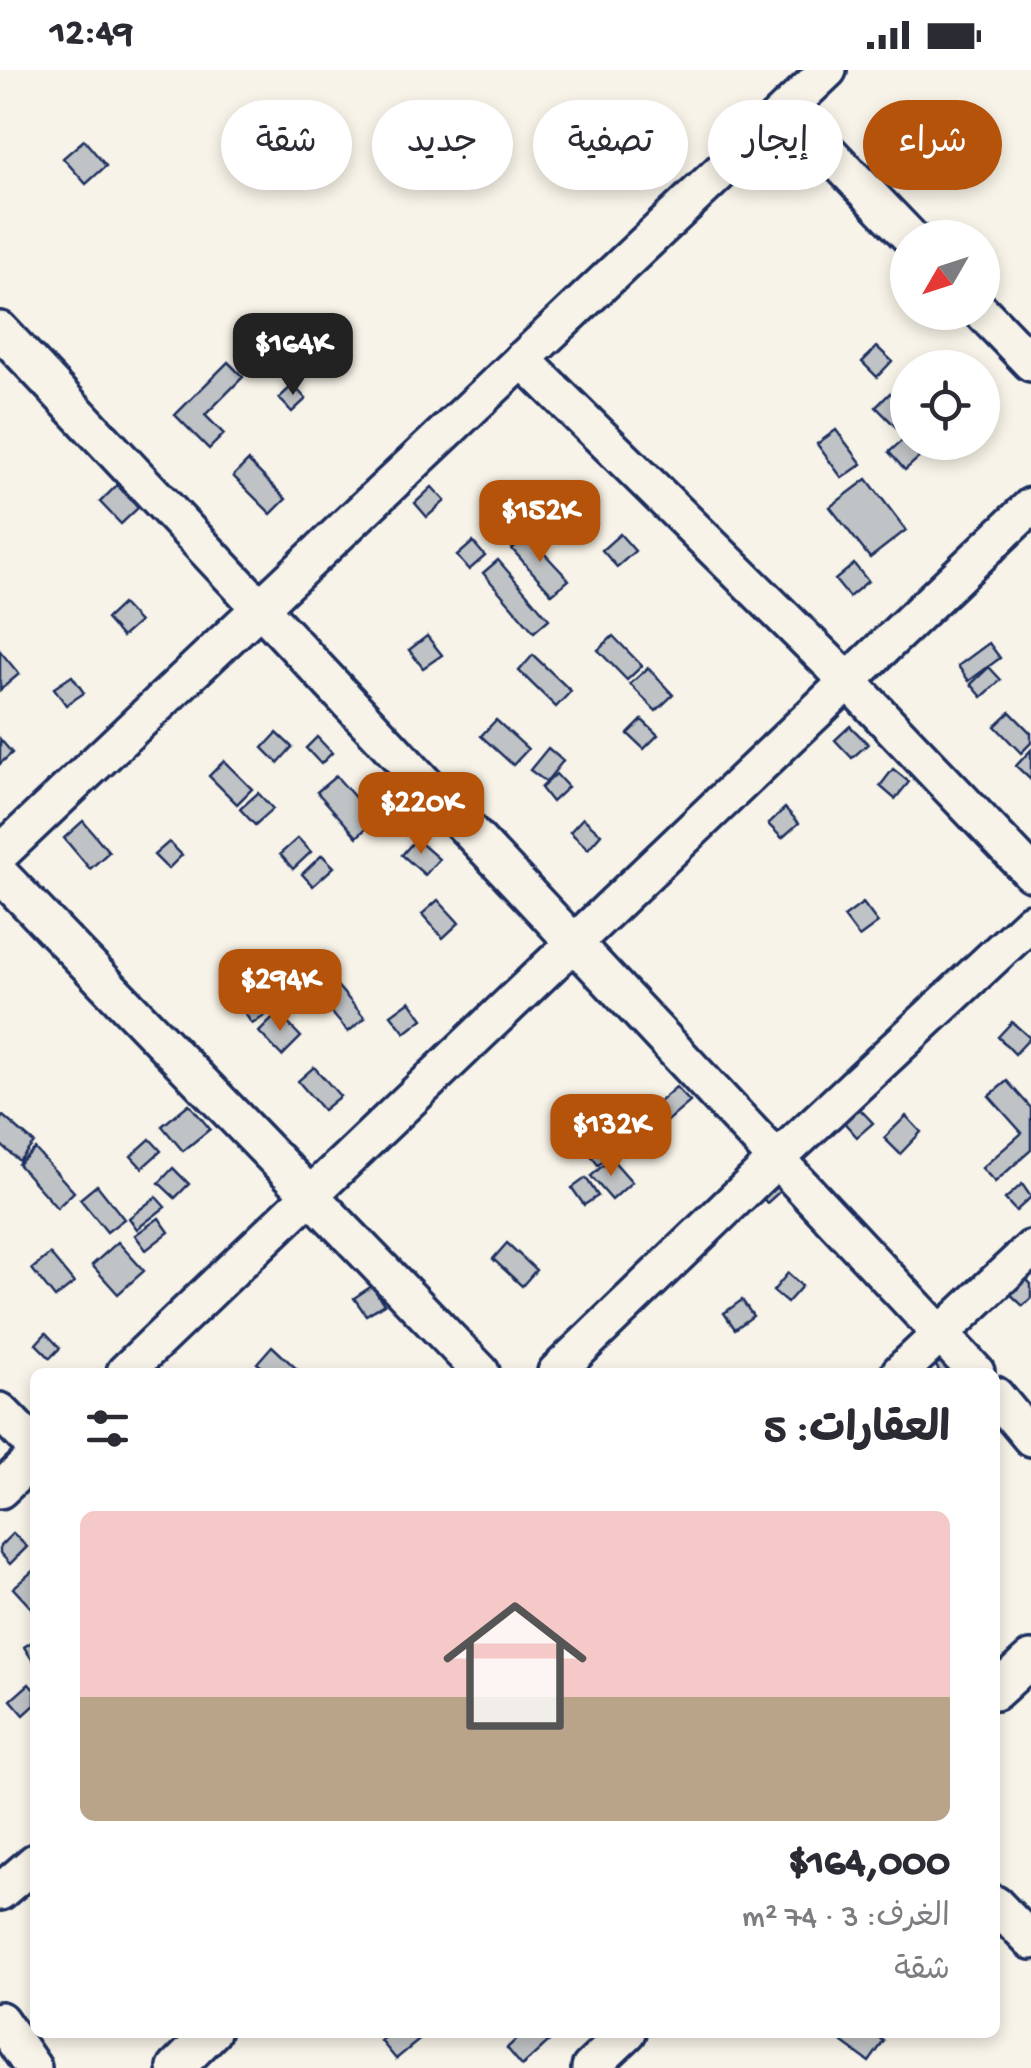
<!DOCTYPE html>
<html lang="ar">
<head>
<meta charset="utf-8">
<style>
	body { margin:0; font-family:"Gochi Hand","Playpen Sans Arabic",sans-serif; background:#f2f2f3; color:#2b2b33; direction:rtl; height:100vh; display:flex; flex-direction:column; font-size:38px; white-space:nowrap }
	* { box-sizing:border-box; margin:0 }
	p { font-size:32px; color:#7c7c81 }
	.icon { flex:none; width:55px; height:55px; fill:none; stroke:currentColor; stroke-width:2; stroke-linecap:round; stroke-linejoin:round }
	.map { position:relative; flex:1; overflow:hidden; direction:ltr }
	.sheet { position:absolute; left:30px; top:1298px; width:970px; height:670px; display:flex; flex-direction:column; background:#fff; border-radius:15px; box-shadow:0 5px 15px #0003; direction:rtl }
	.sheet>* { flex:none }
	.top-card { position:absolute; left:30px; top:30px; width:972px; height:90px; direction:rtl; display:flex; gap:20px }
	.needle { width:65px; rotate:231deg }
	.buttons { position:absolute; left:890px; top:150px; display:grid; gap:20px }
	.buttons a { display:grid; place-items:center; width:110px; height:110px; border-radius:50%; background:#fff; box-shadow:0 5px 15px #0003; font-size:50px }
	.price { position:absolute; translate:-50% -85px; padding:0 22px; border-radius:20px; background:#b45309; color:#fff; font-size:32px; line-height:65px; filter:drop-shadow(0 2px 5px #0008) }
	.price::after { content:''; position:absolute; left:50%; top:60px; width:30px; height:22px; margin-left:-15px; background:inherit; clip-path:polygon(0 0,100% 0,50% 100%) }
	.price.active { background:#222; color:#fff }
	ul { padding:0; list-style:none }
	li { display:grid; align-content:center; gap:20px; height:530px; padding:0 50px }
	li span { display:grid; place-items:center; height:310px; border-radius:15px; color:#555 }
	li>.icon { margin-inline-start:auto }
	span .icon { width:180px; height:180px; fill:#fffc; stroke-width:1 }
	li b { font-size:42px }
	h2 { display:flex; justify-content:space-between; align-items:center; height:120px; padding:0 50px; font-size:42px }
	.chip { padding:0 35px; border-radius:45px; background:#fff; box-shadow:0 5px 15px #0003; font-size:35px; line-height:90px }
	.chip.active { background:#b45309; color:#fff }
	.status { display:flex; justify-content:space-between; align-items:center; height:70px; padding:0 50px; background:#fff; direction:ltr }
	.status svg { height:28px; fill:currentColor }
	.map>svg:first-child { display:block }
	.building { fill:#c0c3c5; stroke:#1b2f5e; stroke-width:2.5 }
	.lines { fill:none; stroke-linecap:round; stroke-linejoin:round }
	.street-casing { stroke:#1b2f5e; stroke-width:42 }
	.street { stroke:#f7f3e8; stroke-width:35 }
</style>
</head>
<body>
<div class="status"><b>12:49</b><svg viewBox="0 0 49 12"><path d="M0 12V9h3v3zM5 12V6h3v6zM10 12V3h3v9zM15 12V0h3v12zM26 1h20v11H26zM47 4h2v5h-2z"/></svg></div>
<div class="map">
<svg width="1031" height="1998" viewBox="0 0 1031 1998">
	<rect width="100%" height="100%" fill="#f7f3e8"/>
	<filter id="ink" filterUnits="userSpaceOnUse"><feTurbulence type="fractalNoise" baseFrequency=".01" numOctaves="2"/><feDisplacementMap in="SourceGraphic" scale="20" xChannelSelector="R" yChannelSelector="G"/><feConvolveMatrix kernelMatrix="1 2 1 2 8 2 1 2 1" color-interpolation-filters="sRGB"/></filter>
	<g filter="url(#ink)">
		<g class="building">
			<path d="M84 70 106 96 86 114 63 88Z"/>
			<path d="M877 277 892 291 877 307 862 292Z"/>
			<path d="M228 292 243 307 205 345 224 364 209 379 175 345Z"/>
			<path d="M293 315 306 329 292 342 279 328Z"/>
			<path d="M890 323 908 340V351L899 360 876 337Z"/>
			<path d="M836 360 862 394 842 408 817 374Z"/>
			<path d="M906 367 908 372 922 385 905 400 889 382Z"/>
			<path d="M248 391 286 429 271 444 233 406Z"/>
			<path d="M867 409 906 460 870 488 830 437Z"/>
			<path d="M117 415 138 438 121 454 100 432Z"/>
			<path d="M432 417 445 431 427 447 415 433Z"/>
			<path d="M620 464 635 481 617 497 602 480Z"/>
			<path d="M527 465 569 510 552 524 512 479Z"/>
			<path d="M473 472 485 486 469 500 457 486Z"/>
			<path d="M498 490 549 549 534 562 483 503Z"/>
			<path d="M854 494 868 511 849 527 835 510Z"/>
			<path d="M122 534 139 552 122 567 106 549Z"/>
			<path d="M427 566 442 585 423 598 409 580Z"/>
			<path d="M613 566 642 596 627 610 598 580Z"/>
			<path d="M989 573 1000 588 969 611 958 596Z"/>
			<path d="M0 581 19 604 0 620Z"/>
			<path d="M533 585 571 621 556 637 519 601Z"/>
			<path d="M989 597 1001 610 982 627 971 614Z"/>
			<path d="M648 598 673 625 656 641 630 614Z"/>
			<path d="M72 606 84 623 66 635 54 618Z"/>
			<path d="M1010 642 1031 663V673L1021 683 995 656Z"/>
			<path d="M496 650 528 679 513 695 481 666Z"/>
			<path d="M642 650 658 665 644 679 628 664Z"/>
			<path d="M850 656 868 674 852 688 835 670Z"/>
			<path d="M277 663 292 677 278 693 263 678Z"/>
			<path d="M317 667 332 683 321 694 306 678Z"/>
			<path d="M0 669 12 683 0 694Z"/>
			<path d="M548 678 563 691 546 712 530 700Z"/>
			<path d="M1031 680V710L1016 696Z"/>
			<path d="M224 691 252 719 237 734 209 706Z"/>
			<path d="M893 699 909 712 895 729 880 716Z"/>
			<path d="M556 704 568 717 552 732 541 718Z"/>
			<path d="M336 706 375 750 357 767 317 722Z"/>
			<path d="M258 723 273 739 255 755 240 739Z"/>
			<path d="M785 738 799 753 782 768 768 754Z"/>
			<path d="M583 748 601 764 588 779 570 762Z"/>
			<path d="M83 751 109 782 90 799 64 768Z"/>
			<path d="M298 768 311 782 293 799 280 784Z"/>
			<path d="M416 769 439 789 425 805 402 785Z"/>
			<path d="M169 772 182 785 168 799 154 785Z"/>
			<path d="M322 785 334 797 313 816 302 804Z"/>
			<path d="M438 830 459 853 443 868 422 844Z"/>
			<path d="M863 833 878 853 859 867 844 847Z"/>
			<path d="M327 904 365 948 348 962 311 918Z"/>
			<path d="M247 911 269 943 252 954 231 922Z"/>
			<path d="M410 931 423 949 405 963 391 945Z"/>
			<path d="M278 943 301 967 282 986 259 962Z"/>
			<path d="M1012 952 1030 968 1015 984 998 967Z"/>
			<path d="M314 997 340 1026 323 1040 298 1011Z"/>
			<path d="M1007 1011 1031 1038V1080L995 1112 982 1098 1022 1063 989 1026Z"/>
			<path d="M676 1017 690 1032 657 1060 644 1045Z"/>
			<path d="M600 1028 632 1070 598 1095 566 1053Z"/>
			<path d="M189 1034 210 1059 183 1081 162 1056Z"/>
			<path d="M856 1035 873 1053 857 1067 841 1049Z"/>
			<path d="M3 1046 34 1073 19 1091 0 1074V1050Z"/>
			<path d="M906 1046 921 1062 900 1084 884 1068Z"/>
			<path d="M150 1069 161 1081 142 1098 131 1086Z"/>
			<path d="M35 1079 74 1122 57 1138 18 1094Z"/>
			<path d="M611 1088 632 1112 612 1130 591 1106Z"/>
			<path d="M173 1098 189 1114 175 1128 159 1113Z"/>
			<path d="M773 1101 786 1116 767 1133 754 1118Z"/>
			<path d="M586 1108 598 1126 584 1135 572 1118Z"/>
			<path d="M1022 1114 1031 1127 1016 1141 1005 1129Z"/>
			<path d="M97 1115 124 1149 107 1162 80 1129Z"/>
			<path d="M156 1127 165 1137 137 1159 129 1148Z"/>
			<path d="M159 1148 169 1162 146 1180 135 1165Z"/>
			<path d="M118 1172 144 1201 118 1224 92 1195Z"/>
			<path d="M507 1173 536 1200 522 1216 493 1189Z"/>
			<path d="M50 1184 74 1213 55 1228 32 1199Z"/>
			<path d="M788 1203 802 1216 787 1233 773 1221Z"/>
			<path d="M1023 1206 1031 1214V1228L1023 1236 1007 1221Z"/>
			<path d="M372 1216 384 1234 366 1245 354 1228Z"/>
			<path d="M742 1230 753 1246 735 1259 724 1243Z"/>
			<path d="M46 1263 60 1278 50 1288 36 1274Z"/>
			<path d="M941 1274 960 1302H940L927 1283Z"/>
			<path d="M272 1276 300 1302H268L257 1293Z"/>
			<path d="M13 1463 27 1477 10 1494 0 1483V1476Z"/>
			<path d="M35 1499V1542L13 1518Z"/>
			<path d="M35 1570V1589L33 1591 24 1577Z"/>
			<path d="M29 1614 35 1621V1635L24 1645 11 1630Z"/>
			<path d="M392 1962H429L396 1989 381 1971Z"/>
			<path d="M524 1962H559L522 1996 507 1978Z"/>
			<path d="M850 1962H872L884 1971 869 1992 843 1973Z"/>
		</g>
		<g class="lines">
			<defs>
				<g id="street">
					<path d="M787 39 911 168"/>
					<path d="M982 242 1031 293"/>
					<path d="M0 260 976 1302"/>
					<path d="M522 289 848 611 1031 803"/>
					<path d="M0 784 828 0"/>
					<path d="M0 804 481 1302"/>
					<path d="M125 1302 1031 436"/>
					<path d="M556 1302 777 1089 1031 852"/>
					<path d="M900 1302 1031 1179"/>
					<path d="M995 1325 1031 1368"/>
					<path d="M0 1341 35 1377"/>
					<path d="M0 1420 35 1387"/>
					<path d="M995 1622 1031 1589"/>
					<path d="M0 1822 35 1792"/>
					<path d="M995 1834 1031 1871"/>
					<path d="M0 1950 33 1998"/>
					<path d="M176 1998 212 1962"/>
					<path d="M590 1998 628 1962"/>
				</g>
			</defs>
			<use href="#street" class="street-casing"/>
			<use href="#street" class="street"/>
		</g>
	</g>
</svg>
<div class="buttons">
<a><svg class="needle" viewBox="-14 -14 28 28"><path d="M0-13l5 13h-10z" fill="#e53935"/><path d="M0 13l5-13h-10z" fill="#7c7c81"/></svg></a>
<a><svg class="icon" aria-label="locate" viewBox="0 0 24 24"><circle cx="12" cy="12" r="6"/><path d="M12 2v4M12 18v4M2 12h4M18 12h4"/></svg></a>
</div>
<b class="price active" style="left:293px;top:328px">$164K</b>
<b class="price" style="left:540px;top:495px">$152K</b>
<b class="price" style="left:421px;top:787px">$220K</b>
<b class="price" style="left:280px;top:964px">$294K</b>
<b class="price" style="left:611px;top:1109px">$132K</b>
<div class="top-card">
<a class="chip active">شراء</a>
<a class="chip">إيجار</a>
<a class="chip">تصفية</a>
<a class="chip">جديد</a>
<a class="chip">شقة</a>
</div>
<section class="sheet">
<h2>العقارات: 5<svg class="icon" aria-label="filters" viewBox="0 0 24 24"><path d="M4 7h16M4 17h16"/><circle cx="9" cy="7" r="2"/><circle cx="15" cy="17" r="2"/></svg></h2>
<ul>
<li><span style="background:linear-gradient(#f6c9c9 60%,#b9a48a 0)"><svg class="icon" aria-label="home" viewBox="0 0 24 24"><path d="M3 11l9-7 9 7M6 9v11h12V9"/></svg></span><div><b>$164,000</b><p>الغرف: 3 · 74 m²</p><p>شقة</p></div></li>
</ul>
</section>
</div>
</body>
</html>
